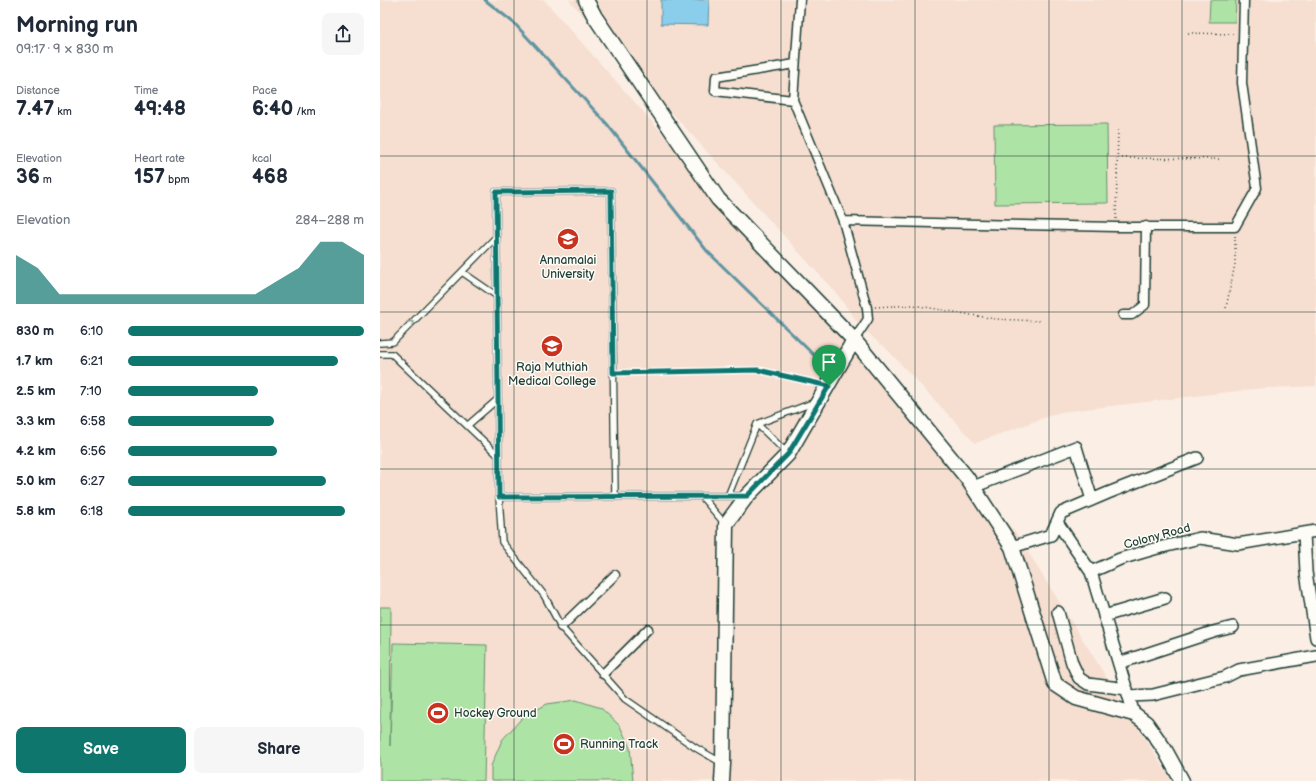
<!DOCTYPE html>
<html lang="en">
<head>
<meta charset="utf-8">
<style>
	body { margin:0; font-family:"Balsamiq Sans",sans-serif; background:#f6f6f7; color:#1f2937; height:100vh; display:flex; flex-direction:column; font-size:15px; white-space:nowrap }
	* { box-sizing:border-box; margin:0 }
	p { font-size:13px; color:#747a83 }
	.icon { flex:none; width:22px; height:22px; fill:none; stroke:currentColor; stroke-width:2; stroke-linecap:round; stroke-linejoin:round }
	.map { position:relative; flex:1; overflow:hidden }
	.details { display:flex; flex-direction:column; background:#fff; width:380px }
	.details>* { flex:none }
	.pin { position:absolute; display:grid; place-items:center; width:34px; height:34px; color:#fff; margin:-41px -17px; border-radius:50% 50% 50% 0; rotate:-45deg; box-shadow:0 0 4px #0007 }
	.pin .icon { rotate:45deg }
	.round { display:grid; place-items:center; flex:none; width:42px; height:42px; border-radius:8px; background:#f6f6f7 }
	.summary { display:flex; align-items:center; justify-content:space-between; height:68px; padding:0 16px }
	h1 { font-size:22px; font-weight:600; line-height:30px }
	.stats { display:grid; grid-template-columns:repeat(3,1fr); gap:6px; height:68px; padding:4px 16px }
	.stats div { display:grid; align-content:center }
	.stats b { font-size:20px; font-weight:600 }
	.stats small { font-size:11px; font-weight:400 }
	.stats p { font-size:11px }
	.chart { height:112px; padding:8px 16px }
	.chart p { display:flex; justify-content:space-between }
	.chart svg { width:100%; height:72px; margin-top:4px; fill:#0f766e; opacity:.7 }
	.primary-button { display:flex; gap:8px; margin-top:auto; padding:8px 16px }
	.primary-button a { flex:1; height:46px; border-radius:8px; background:#0f766e; color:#fff; font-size:16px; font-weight:600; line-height:46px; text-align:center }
	.primary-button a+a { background:#f6f6f7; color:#1f2937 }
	ul { padding:0 16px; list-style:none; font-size:13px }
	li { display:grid; grid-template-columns:64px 48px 1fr; align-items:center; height:30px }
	li i { height:10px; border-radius:5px; background:#0f766e }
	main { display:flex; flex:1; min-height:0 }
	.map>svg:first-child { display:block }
</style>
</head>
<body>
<main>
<section class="details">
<div class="summary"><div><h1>Morning run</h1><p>09:17 · 9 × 830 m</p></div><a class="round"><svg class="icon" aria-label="share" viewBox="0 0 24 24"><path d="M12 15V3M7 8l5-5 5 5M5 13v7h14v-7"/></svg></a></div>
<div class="stats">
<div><p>Distance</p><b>7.47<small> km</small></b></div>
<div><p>Time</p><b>49:48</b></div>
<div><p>Pace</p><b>6:40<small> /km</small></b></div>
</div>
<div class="stats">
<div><p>Elevation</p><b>36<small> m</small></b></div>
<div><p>Heart rate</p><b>157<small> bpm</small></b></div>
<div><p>kcal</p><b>468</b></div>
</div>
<div class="chart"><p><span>Elevation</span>284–288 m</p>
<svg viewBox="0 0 160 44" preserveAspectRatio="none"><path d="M0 44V14L10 22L20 38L30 38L40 38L50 38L60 38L70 38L80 38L90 38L100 38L110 38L120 30L130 22L140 6L150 6L160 14V44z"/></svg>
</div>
<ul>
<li><b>830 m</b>6:10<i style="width:100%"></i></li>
<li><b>1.7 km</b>6:21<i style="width:89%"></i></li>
<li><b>2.5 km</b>7:10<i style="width:55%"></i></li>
<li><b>3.3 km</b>6:58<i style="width:62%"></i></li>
<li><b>4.2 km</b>6:56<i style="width:63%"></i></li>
<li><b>5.0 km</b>6:27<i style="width:84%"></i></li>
<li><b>5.8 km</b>6:18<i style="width:92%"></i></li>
</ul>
<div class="primary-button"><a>Save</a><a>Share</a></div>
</section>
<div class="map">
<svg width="936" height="781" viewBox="0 0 936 781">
	<rect width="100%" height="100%" fill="#faeee5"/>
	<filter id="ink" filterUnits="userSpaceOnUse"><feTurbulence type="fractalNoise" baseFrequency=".025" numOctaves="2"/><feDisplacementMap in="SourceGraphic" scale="8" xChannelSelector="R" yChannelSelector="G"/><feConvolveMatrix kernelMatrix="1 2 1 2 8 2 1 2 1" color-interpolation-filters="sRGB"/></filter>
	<g filter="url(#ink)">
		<!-- built -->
		<path fill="#f6ded0" d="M 0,0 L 164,0 L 636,533 L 758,728 L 792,781 L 0,781 Z
			M 189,0 L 936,0 L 936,386 L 882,388 L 680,412 L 595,443 L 503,345 L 501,345 L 479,324 L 457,294 Z"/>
		<!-- green -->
		<path fill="#aee3a6" stroke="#66906d" d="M 830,0 L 856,0 L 855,22 L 829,22 Z
			M 727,124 L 728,203 L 615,204 L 614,125 Z
			M 0,607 L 11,607 L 10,746 L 13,643 L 107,645 L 104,781 L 0,781 Z
			M 196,700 L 221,708 L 240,726 L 250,748 L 253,781 L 111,781 L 111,766 L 122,740 L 142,718 L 167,704 Z"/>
		<!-- water -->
		<path fill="#8bceec" stroke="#6094a2" d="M 281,0 L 329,0 L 328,25 L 281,24 Z"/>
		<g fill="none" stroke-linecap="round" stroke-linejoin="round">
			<!-- stream -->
			<path stroke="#6094a2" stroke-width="3" d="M 105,0 L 134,23 L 227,124 L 327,251 L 442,363"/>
			<!-- service casing -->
			<g stroke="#1f3d34" stroke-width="8">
				<path id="service" d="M 82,272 L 117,296
					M 0,343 L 13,342 L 117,236
					M 0,354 L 12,354 L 118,455
					M 377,424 L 408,454
					M 88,425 L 118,399
					M 235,496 L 231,191 L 116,192 L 119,497 L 364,496
					M 348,496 L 377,424 L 435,402
					M 119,497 L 122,542 L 164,595 L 181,627 L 245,699 L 316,748 L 342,763
					M 322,497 L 345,524"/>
			</g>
			<!-- pedestrian casing -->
			<g stroke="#1f3d34" stroke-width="11">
				<path id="pedestrian" d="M 420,0 L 413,100 L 463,221 L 487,308 L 488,319 L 474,340
					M 413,100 L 335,91 L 336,77 L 415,64
					M 463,221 L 736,227 L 855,227 L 877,188 L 862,83 L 864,0
					M 743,315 L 752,315 L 765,305 L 766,226
					M 181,627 L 235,575
					M 223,674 L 268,629"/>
			</g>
			<!-- minor casing -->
			<g stroke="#1f3d34" stroke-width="14">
				<path id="minor" d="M 593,487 L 696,447 L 712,500
					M 677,522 L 711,572
					M 924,533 L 926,572 L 936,638
					M 632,547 L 671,535 L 681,513 L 728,493 L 817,458
					M 678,612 L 692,663 L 699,678 L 708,684 L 747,689
					M 724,616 L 785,598
					M 739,663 L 833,632 L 853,627
					M 749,696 L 773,695 L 845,677 L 859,670 L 936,656
					M 754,714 L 711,572 L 740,559 L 774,549 L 820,538 L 858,544 L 936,531"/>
			</g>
			<!-- tertiary casing -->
			<g stroke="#1f3d34" stroke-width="17">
				<path id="tertiary" d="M 206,0 L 215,17 L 338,199 L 474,340 L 587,478 L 632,547 L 675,684 L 696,698 L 754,714 L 766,723 L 785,750 L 802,781
					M 342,781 L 343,764 L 346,524 L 367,496 L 408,454 L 474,340"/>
			</g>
			<!-- path -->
			<path stroke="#1f3d34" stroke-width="1.5" stroke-dasharray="1 3" stroke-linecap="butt" d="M 808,33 L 855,34
				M 738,158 L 839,159
				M 736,219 L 738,127
				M 495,307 L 533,305 L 615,319 L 661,321
				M 846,308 L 855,264 L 855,235
				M 240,373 L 378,370 L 435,383"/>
			<!-- service -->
			<use href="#service" stroke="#fdfcf7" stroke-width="5.5"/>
			<!-- pedestrian -->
			<use href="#pedestrian" stroke="#fdfcf7" stroke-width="8"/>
			<!-- minor -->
			<use href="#minor" stroke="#fdfcf7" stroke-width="11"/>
			<!-- tertiary -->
			<use href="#tertiary" stroke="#fdfcf7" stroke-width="14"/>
		</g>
		<!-- one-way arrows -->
		<defs><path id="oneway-chevron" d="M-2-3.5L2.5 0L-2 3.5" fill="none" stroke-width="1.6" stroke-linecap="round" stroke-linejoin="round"/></defs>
		<use stroke="#8e9c96" href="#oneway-chevron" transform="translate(31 323) rotate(-46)"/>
	</g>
	<g fill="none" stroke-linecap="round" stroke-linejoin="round" filter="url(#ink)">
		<!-- route casing -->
		<g stroke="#fff" stroke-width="8">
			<path id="route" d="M 231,191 L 233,373 L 378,370 L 449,386 L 408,454 L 367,496 L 119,497 L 116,192 Z"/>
		</g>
		<!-- route -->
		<use href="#route" stroke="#0f766e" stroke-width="5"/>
	</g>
	<!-- grid -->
	<path fill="none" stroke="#1f3d34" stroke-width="1" stroke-opacity="0.55" d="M 134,0 L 134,781M 267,0 L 267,781M 401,0 L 401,781M 535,0 L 535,781M 669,0 L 669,781M 802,0 L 802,781M 0,156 L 936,156M 0,312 L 936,312M 0,469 L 936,469M 0,625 L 936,625"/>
	<!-- icons -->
	<defs>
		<g id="university-disc" transform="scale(1.15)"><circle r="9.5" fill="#c8321e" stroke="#fdfcf7"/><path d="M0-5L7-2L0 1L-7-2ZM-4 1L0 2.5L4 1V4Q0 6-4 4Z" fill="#fff"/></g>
		<g id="stadium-disc" transform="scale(1.15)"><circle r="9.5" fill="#c8321e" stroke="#fdfcf7"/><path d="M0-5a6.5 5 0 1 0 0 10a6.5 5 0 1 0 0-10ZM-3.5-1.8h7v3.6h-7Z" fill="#fff"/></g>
	</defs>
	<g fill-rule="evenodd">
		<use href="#university-disc" x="188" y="239"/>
		<use href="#university-disc" x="172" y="346"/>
		<use href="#stadium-disc" x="58" y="713"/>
		<use href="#stadium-disc" x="184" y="744"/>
	</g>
	<g text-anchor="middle" stroke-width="3" stroke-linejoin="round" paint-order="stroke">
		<!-- poi labels -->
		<g font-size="12" fill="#1f3d34" stroke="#fdfcf7">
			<text x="188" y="264">Annamalai<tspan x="188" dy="14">University</tspan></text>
			<text x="172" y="371">Raja Muthiah<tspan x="172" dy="14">Medical College</tspan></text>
			<text x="74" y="717" text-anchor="start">Hockey Ground</text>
			<text x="200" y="748" text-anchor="start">Running Track</text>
		</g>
		<!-- street labels -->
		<g font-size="12" fill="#1f3d34" stroke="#fdfcf7">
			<text transform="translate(777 536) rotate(-15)" y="4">Colony Road</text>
		</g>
	</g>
</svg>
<div class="pin" style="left:449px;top:386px;background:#1e9e55"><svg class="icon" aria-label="arrive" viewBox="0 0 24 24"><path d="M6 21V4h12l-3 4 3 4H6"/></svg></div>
</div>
</main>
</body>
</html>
